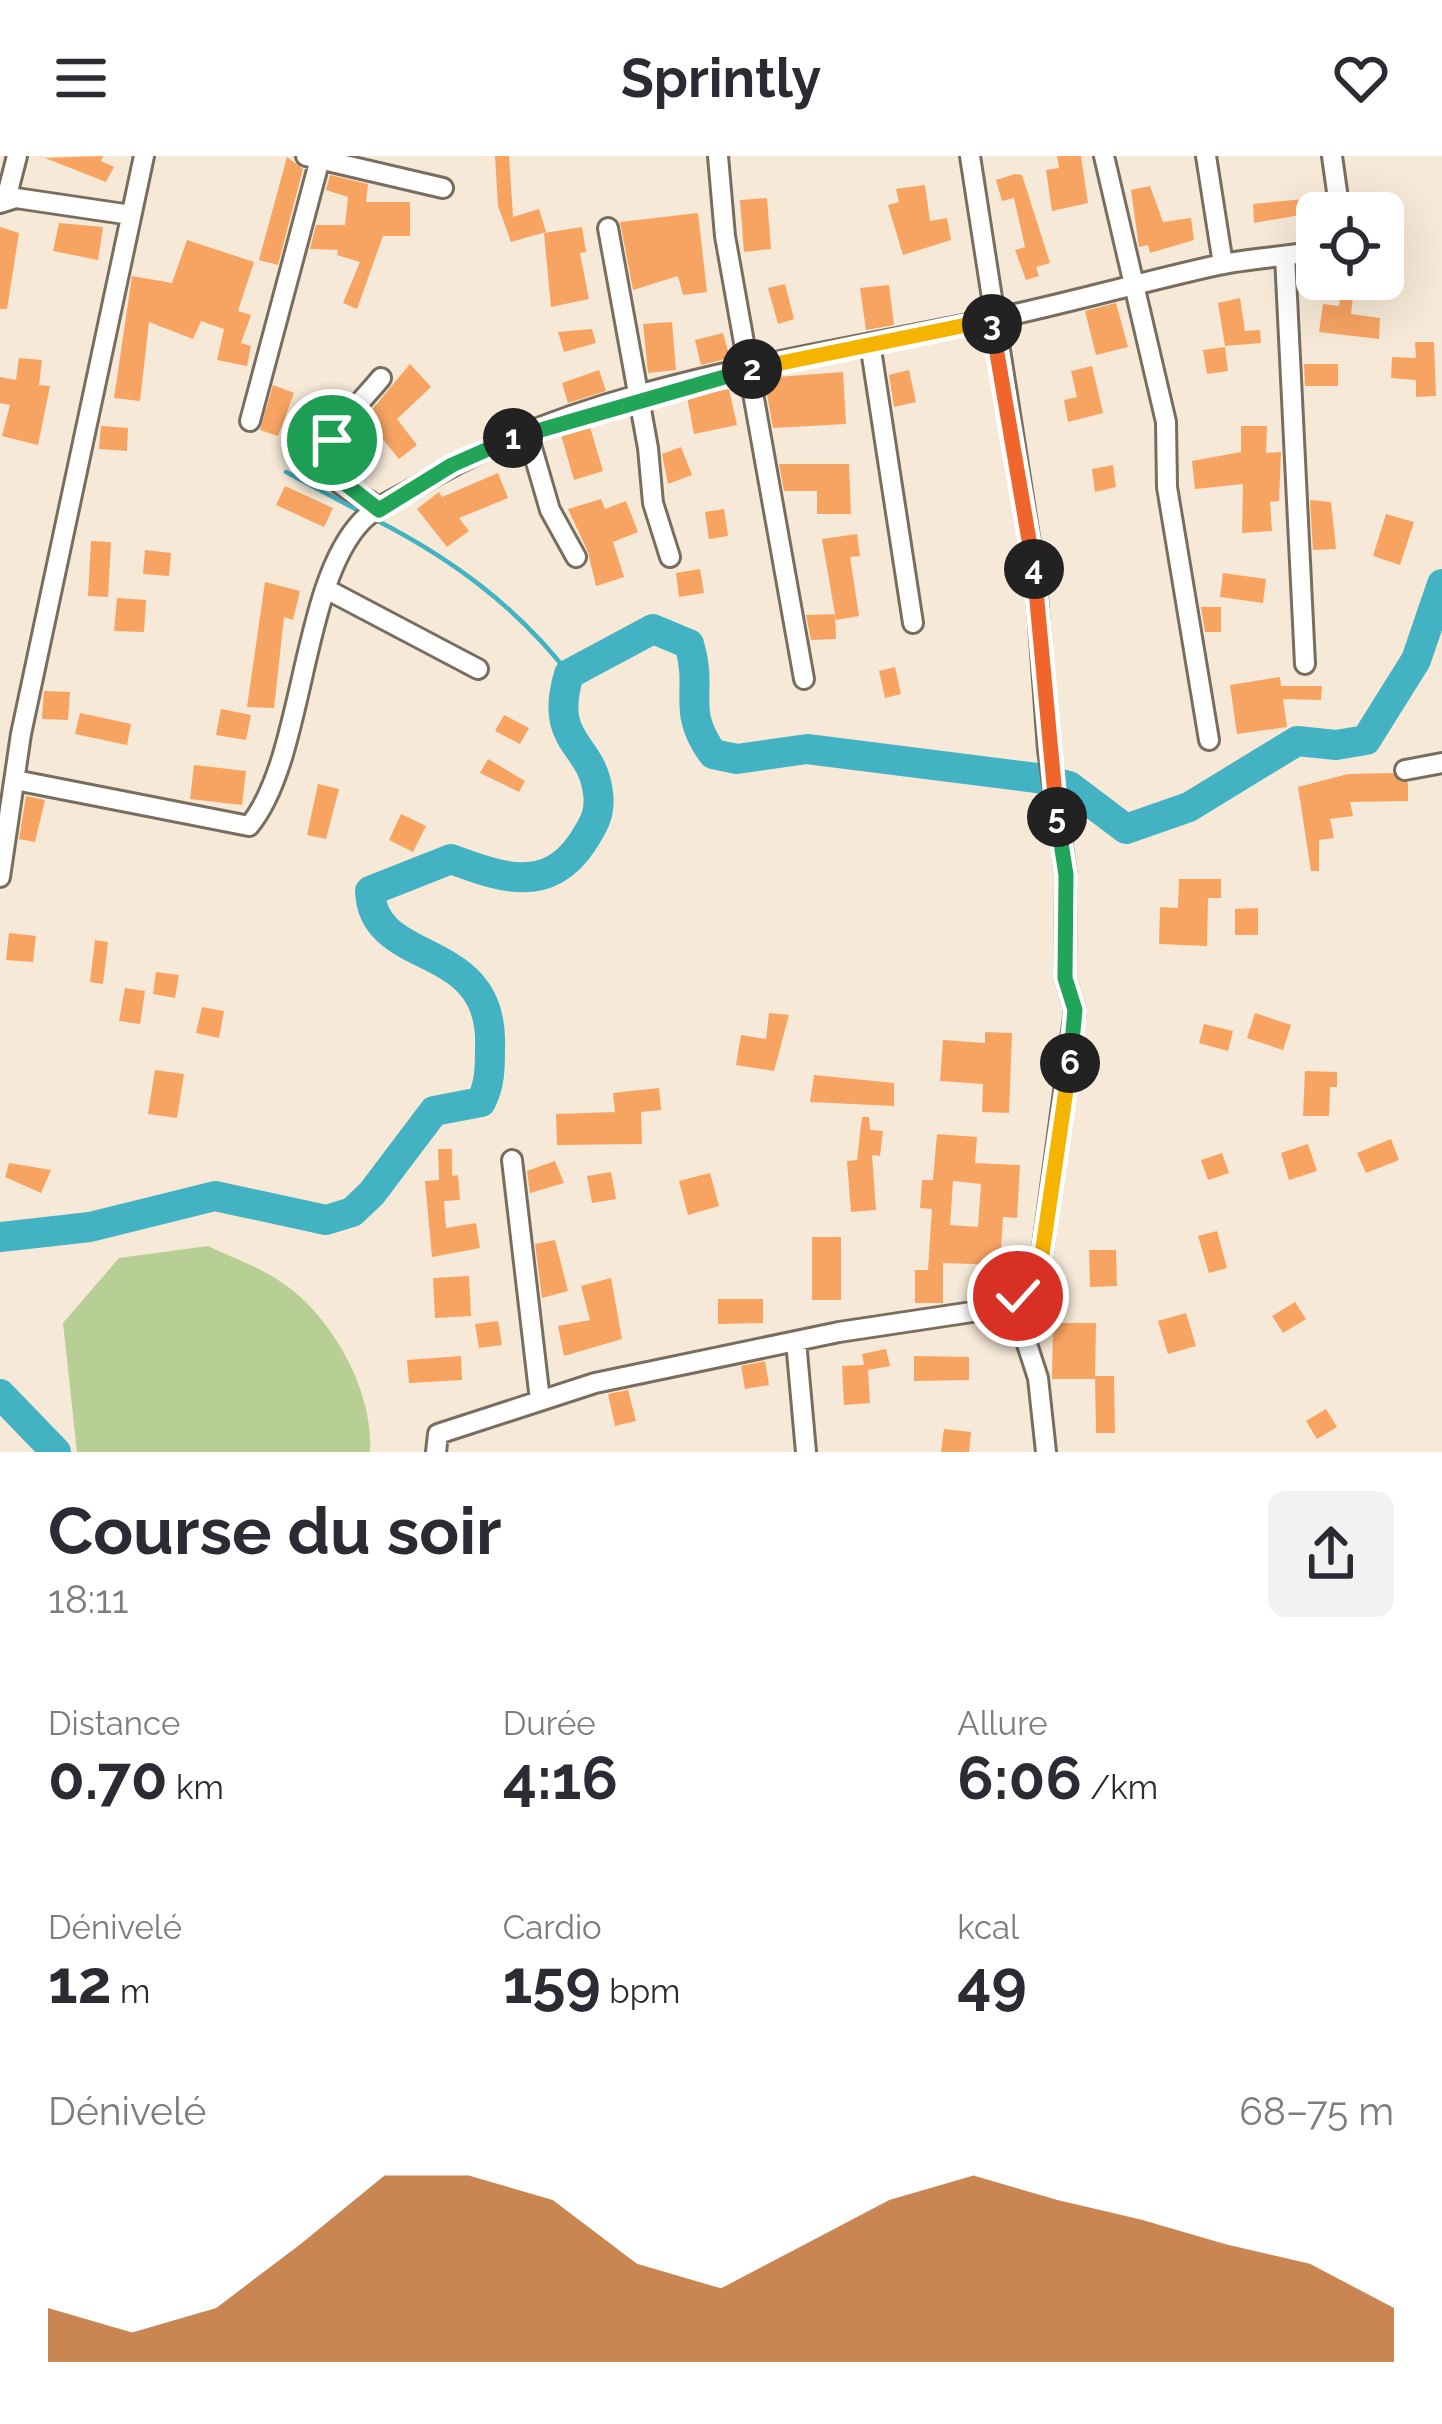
<!DOCTYPE html>
<html lang="fr">
<head>
<meta charset="utf-8">
<style>
	body { margin:0; font-family:Raleway,sans-serif; background:#f2f2f3; color:#2b2b33; height:100vh; display:flex; flex-direction:column; font-size:45px; white-space:nowrap }
	* { box-sizing:border-box; margin:0 }
	p { font-size:39px; color:#7c7c81 }
	.icon { flex:none; width:66px; height:66px; fill:none; stroke:currentColor; stroke-width:2; stroke-linecap:round; stroke-linejoin:round }
	.map { position:relative; height:1296px; overflow:hidden }
	.side { display:flex; flex-direction:column; background:#fff; flex:1 }
	.side>* { flex:none }
	.tools { position:absolute; left:1296px; top:36px; display:grid; gap:24px }
	.tools a { display:grid; place-items:center; width:108px; height:108px; border-radius:18px; background:#fff; box-shadow:0 12px 48px #0002; font-size:60px }
	.pin { position:absolute; display:grid; place-items:center; width:102px; height:102px; color:#fff; margin:-51px; border:6px solid #fff; border-radius:50%; box-shadow:0 3px 12px #0007 }
	.km { position:absolute; width:60px; height:60px; margin:-30px; border-radius:50%; background:#222; color:#fff; font-size:33px; line-height:60px; text-align:center }
	.round { display:grid; place-items:center; flex:none; width:126px; height:126px; border-radius:18px; background:#f2f2f3 }
	.overview { display:flex; align-items:center; justify-content:space-between; height:204px; padding:0 48px }
	h1 { font-size:66px; font-weight:700; line-height:90px }
	.figures { display:grid; grid-template-columns:repeat(3,1fr); gap:18px; height:204px; padding:12px 48px }
	.figures div { display:grid; align-content:center }
	.figures b { font-size:60px; font-weight:700 }
	.figures small { font-size:33px; font-weight:400 }
	.figures p { font-size:33px }
	.chart { height:336px; padding:24px 48px }
	.chart p { display:flex; justify-content:space-between }
	.chart svg { width:100%; height:216px; margin-top:12px; fill:#b45309; opacity:.7 }
	header { display:flex; justify-content:space-between; align-items:center; height:156px; padding:0 48px; background:#fff; font-size:54px; font-weight:700 }
	.map>svg:first-child { display:block }
</style>
</head>
<body>
<header><svg class="icon" aria-label="menu" viewBox="0 0 24 24"><path d="M4 6h16M4 12h16M4 18h16"/></svg>Sprintly<svg class="icon" aria-label="heart" viewBox="0 0 24 24"><path d="M12 20l-8-8c-3-5 5-10 8-4 3-6 11-1 8 4z"/></svg></header>
<div class="map">
<svg width="1442" height="1296" viewBox="0 0 1442 1296">
	<rect width="100%" height="100%" fill="#f6e9d7"/>
	<!-- green -->
	<path fill="#b7cf94" d="M 208,1090 C 233,1102 262,1112 284,1128 C 333,1162 374,1236 370,1296 L 77,1296 L 63,1167 L 119,1102 Z"/>
	<g fill="none" stroke-linecap="round" stroke-linejoin="round">
		<!-- stream -->
		<path stroke="#43b3c3" stroke-width="4.5" d="M 286,316 L 361,356
			M 376,364 C 452,403 516,450 569,518"/>
		<!-- river -->
		<path stroke="#43b3c3" stroke-width="30" d="M 0,1081 L 90,1071 L 215,1040 L 326,1064 L 352,1056 L 372,1037 L 434,955 L 481,946 C 490,928 490,912 490,892 C 495,781 373,814 370,735 L 451,703 C 500,721 547,739 582,687 C 593,670 601,658 598,637 C 592,585 548,589 569,518 L 653,473 L 689,488 C 704,536 680,553 713,598 L 737,603 L 807,593 L 1037,622 L 1069,630 L 1126,673 L 1189,651 L 1297,585 L 1336,589 L 1366,584 L 1416,504 L 1442,428
			M 0,1238 L 56,1296"/>
	</g>
	<!-- building -->
	<path fill="#f7a463" fill-rule="evenodd" d="M 103,0 L 101,5 L 114,11 L 106,26 L 45,2 Z
		M 495,0 L 509,0 L 513,61 L 539,53 L 546,76 L 511,86 L 498,50 Z
		M 1057,0 L 1081,0 L 1088,47 L 1052,55 L 1046,14 L 1059,12 Z
		M 287,1 L 303,13 L 278,109 L 259,104 Z
		M 1015,18 L 1022,19 L 1050,107 L 1036,111 L 1039,120 L 1026,124 L 1015,94 L 1025,91 L 1014,42 L 1002,45 L 996,24 Z
		M 330,19 L 368,28 L 366,46 L 410,46 L 410,80 L 383,80 L 357,153 L 343,147 L 360,106 L 337,99 L 338,94 L 310,93 L 316,69 L 345,69 L 348,41 L 326,34 Z
		M 925,29 L 930,65 L 947,62 L 951,84 L 903,99 L 888,49 L 899,46 L 896,33 Z
		M 1150,30 L 1163,66 L 1191,62 L 1194,84 L 1150,97 L 1148,89 L 1139,91 L 1131,34 Z
		M 767,42 L 771,93 L 744,96 L 740,44 Z
		M 1315,42 L 1317,56 L 1254,67 L 1253,48 Z
		M 698,57 L 707,136 L 683,139 L 678,120 L 633,134 L 620,66 Z
		M 59,67 L 103,71 L 98,104 L 53,95 Z
		M 0,71 L 19,77 L 7,153 L 0,153 Z
		M 582,71 L 586,96 L 580,97 L 589,143 L 551,151 L 544,77 Z
		M 187,84 L 254,106 L 238,155 L 251,159 L 241,187 L 251,190 L 247,210 L 217,204 L 224,173 L 201,165 L 193,183 L 149,166 L 140,245 L 114,242 L 132,120 L 172,127 Z
		M 1343,123 L 1355,123 L 1351,158 L 1380,162 L 1379,183 L 1319,176 L 1323,148 L 1339,150 Z
		M 785,128 L 794,163 L 778,168 L 768,132 Z
		M 889,129 L 894,169 L 866,174 L 860,132 Z
		M 1240,142 L 1245,175 L 1260,174 L 1261,187 L 1225,190 L 1218,147 Z
		M 1116,147 L 1128,191 L 1096,199 L 1085,155 Z
		M 672,166 L 676,214 L 648,217 L 643,168 Z
		M 592,173 L 596,187 L 564,196 L 558,176 Z
		M 723,177 L 730,202 L 701,209 L 695,184 Z
		M 1415,186 L 1434,186 L 1436,240 L 1416,241 L 1416,224 L 1391,222 L 1392,201 L 1416,202 Z
		M 1225,191 L 1228,215 L 1207,218 L 1203,194 Z
		M 19,202 L 42,204 L 39,229 L 50,230 L 38,289 L 2,280 L 10,249 L 0,247 L 0,221 L 16,224 Z
		M 410,208 L 431,231 L 397,263 L 417,289 L 399,303 L 380,280 L 375,284 L 360,268 Z
		M 1304,208 L 1338,208 L 1338,230 L 1305,230 Z
		M 1092,210 L 1103,257 L 1068,266 L 1064,244 L 1077,241 L 1071,215 Z
		M 599,214 L 606,235 L 568,247 L 562,227 Z
		M 909,214 L 916,246 L 894,251 L 889,219 Z
		M 843,216 L 846,268 L 773,272 L 764,222 Z
		M 273,229 L 294,237 L 278,280 L 260,274 Z
		M 729,233 L 737,269 L 694,278 L 687,241 Z
		M 101,270 L 128,272 L 127,295 L 99,293 Z
		M 1241,270 L 1267,270 L 1266,297 L 1281,296 L 1279,345 L 1270,346 L 1272,375 L 1242,377 L 1243,328 L 1195,333 L 1192,305 L 1241,296 Z
		M 590,271 L 603,315 L 574,324 L 561,279 Z
		M 681,291 L 692,319 L 668,328 L 662,298 Z
		M 779,308 L 849,308 L 851,358 L 817,358 L 817,335 L 784,335 Z
		M 1113,309 L 1116,331 L 1095,336 L 1092,313 Z
		M 498,317 L 508,342 L 459,362 L 469,375 L 447,391 L 417,353 L 439,336 L 442,341 Z
		M 285,330 L 333,352 L 324,371 L 276,349 Z
		M 601,343 L 605,353 L 626,345 L 638,376 L 613,386 L 624,421 L 596,430 L 588,396 L 568,353 Z
		M 1310,344 L 1331,346 L 1336,393 L 1313,394 Z
		M 724,353 L 728,380 L 709,383 L 705,356 Z
		M 1386,358 L 1414,366 L 1400,409 L 1373,400 Z
		M 857,378 L 860,400 L 850,401 L 859,460 L 836,464 L 822,383 Z
		M 91,385 L 111,386 L 108,441 L 88,440 Z
		M 145,394 L 171,397 L 169,420 L 143,418 Z
		M 700,413 L 704,437 L 679,441 L 676,417 Z
		M 1223,417 L 1266,423 L 1263,447 L 1220,441 Z
		M 265,426 L 300,435 L 293,464 L 284,461 L 274,552 L 247,551 Z
		M 117,442 L 146,444 L 144,476 L 114,475 Z
		M 1201,451 L 1221,451 L 1221,476 L 1205,476 Z
		M 835,458 L 836,483 L 811,484 L 806,459 Z
		M 895,511 L 901,538 L 885,542 L 879,515 Z
		M 1280,521 L 1281,530 L 1322,530 L 1321,544 L 1283,543 L 1287,571 L 1237,578 L 1230,529 Z
		M 44,535 L 70,536 L 68,564 L 42,563 Z
		M 221,553 L 251,559 L 246,584 L 216,579 Z
		M 80,557 L 131,568 L 127,589 L 75,578 Z
		M 504,559 L 529,572 L 520,588 L 495,575 Z
		M 488,603 L 525,625 L 519,636 L 480,617 Z
		M 194,609 L 246,615 L 242,649 L 190,643 Z
		M 1392,617 L 1408,627 L 1408,645 L 1350,646 L 1353,660 L 1330,663 L 1334,682 L 1319,684 L 1319,715 L 1311,715 L 1298,631 L 1348,618 Z
		M 318,628 L 339,633 L 326,683 L 307,679 Z
		M 26,640 L 45,644 L 35,686 L 19,683 Z
		M 401,658 L 426,670 L 413,696 L 389,684 Z
		M 1179,723 L 1221,723 L 1221,742 L 1208,742 L 1207,790 L 1159,788 L 1160,751 L 1178,752 Z
		M 1258,752 L 1258,779 L 1235,779 L 1235,753 Z
		M 9,777 L 36,780 L 33,806 L 6,804 Z
		M 95,784 L 108,786 L 103,828 L 90,826 Z
		M 156,816 L 179,819 L 175,842 L 153,838 Z
		M 125,832 L 145,835 L 140,868 L 119,865 Z
		M 202,851 L 224,855 L 219,882 L 196,877 Z
		M 769,857 L 789,859 L 774,915 L 736,909 L 741,879 L 766,883 Z
		M 1255,857 L 1291,869 L 1283,894 L 1247,882 Z
		M 1204,868 L 1233,875 L 1228,895 L 1199,887 Z
		M 985,876 L 1012,877 L 1009,957 L 982,956 L 983,928 L 940,925 L 943,884 L 985,887 Z
		M 155,914 L 184,918 L 177,962 L 148,958 Z
		M 1305,915 L 1337,916 L 1337,931 L 1330,931 L 1329,960 L 1303,960 Z
		M 814,919 L 894,927 L 894,950 L 810,946 Z
		M 659,932 L 661,954 L 641,956 L 642,988 L 557,989 L 556,958 L 615,956 L 613,937 Z
		M 862,961 L 869,961 L 870,974 L 883,975 L 880,1000 L 872,999 L 876,1054 L 851,1056 L 847,1005 L 857,1004 Z
		M 937,978 L 977,981 L 975,1007 L 1020,1009 L 1017,1062 L 1003,1061 L 1000,1109 L 943,1107 L 943,1147 L 915,1147 L 915,1114 L 928,1114 L 932,1053 L 920,1052 L 922,1024 L 933,1024 ZM 953,1025 L 981,1028 L 978,1071 L 950,1069 Z
		M 1391,983 L 1399,1004 L 1366,1017 L 1357,997 Z
		M 1308,988 L 1317,1015 L 1289,1024 L 1281,997 Z
		M 438,993 L 452,993 L 452,1020 L 458,1019 L 460,1044 L 444,1045 L 446,1072 L 476,1067 L 480,1092 L 432,1101 L 425,1025 L 439,1024 Z
		M 1222,997 L 1229,1017 L 1208,1024 L 1201,1004 Z
		M 555,1005 L 564,1027 L 530,1037 L 527,1015 Z
		M 9,1007 L 51,1014 L 41,1037 L 5,1021 Z
		M 611,1016 L 616,1043 L 592,1047 L 587,1020 Z
		M 710,1017 L 719,1050 L 688,1059 L 679,1025 Z
		M 1217,1075 L 1227,1112 L 1209,1117 L 1198,1080 Z
		M 812,1081 L 841,1081 L 841,1144 L 812,1144 Z
		M 555,1084 L 568,1135 L 542,1142 L 535,1088 Z
		M 1089,1094 L 1116,1094 L 1117,1130 L 1090,1131 Z
		M 469,1120 L 471,1160 L 435,1162 L 433,1122 Z
		M 611,1122 L 622,1183 L 564,1200 L 558,1170 L 590,1164 L 581,1130 Z
		M 718,1143 L 763,1143 L 763,1167 L 718,1168 Z
		M 1295,1146 L 1306,1163 L 1283,1177 L 1272,1160 Z
		M 1186,1157 L 1196,1190 L 1168,1198 L 1158,1165 Z
		M 498,1165 L 502,1189 L 479,1192 L 475,1168 Z
		M 1053,1167 L 1096,1167 L 1095,1223 L 1052,1223 Z
		M 886,1193 L 890,1210 L 868,1214 L 870,1247 L 844,1249 L 842,1210 L 864,1209 L 862,1198 Z
		M 461,1200 L 462,1224 L 409,1227 L 407,1204 Z
		M 914,1200 L 969,1201 L 969,1224 L 914,1225 Z
		M 765,1205 L 769,1229 L 745,1233 L 741,1210 Z
		M 1095,1220 L 1114,1220 L 1115,1277 L 1096,1277 Z
		M 628,1234 L 636,1265 L 615,1270 L 608,1238 Z
		M 1326,1253 L 1337,1271 L 1317,1283 L 1306,1265 Z
		M 944,1273 L 971,1276 L 969,1296 L 941,1296 Z"/>
	<g fill="none" stroke-linecap="round" stroke-linejoin="round">
		<!-- minor casing -->
		<g stroke="#796e5e" stroke-width="24">
			<path id="minor" d="M 306,0 L 443,32
				M 718,0 L 725,80 L 804,523
				M 1104,0 L 1166,266 L 1167,331 L 1209,584
				M 1206,0 L 1223,108
				M 1332,0 L 1340,57
				M 0,43 L 6,43 L 17,0
				M 0,47 L 16,42 L 131,59
				M 608,72 L 648,292 L 653,347 L 670,401
				M 1285,100 L 1305,508
				M 870,187 L 913,467
				M 250,265 L 320,3
				M 527,275 L 550,354 L 576,401
				M 379,354 C 369,341 352,338 339,327 C 304,297 362,246 381,222
				M 328,434 L 478,513
				M 1405,614 L 1442,607
				M 15,624 L 249,670 C 305,603 300,429 362,365 C 375,351 399,341 416,331 C 581,230 801,203 988,164 C 1065,148 1141,126 1218,109 C 1250,102 1284,101 1317,95
				M 0,721 L 21,578 L 144,0
				M 512,1004 L 540,1244
				M 1013,1145 L 1038,1222 L 1046,1296
				M 796,1185 L 806,1296
				M 436,1296 L 438,1278 L 595,1227 L 839,1176 L 1005,1151 L 1027,1128 L 1042,1098 L 1075,854 L 1065,822 L 1066,719 L 1048,594 L 1036,426 L 970,0"/>
		</g>
		<!-- minor -->
		<use href="#minor" stroke="#fff" stroke-width="18"/>
	</g>
	<g fill="none" stroke-linecap="round" stroke-linejoin="round">
		<!-- split-1 casing -->
		<g stroke="#fff" stroke-width="24">
			<path id="split-1" d="M 332,284 L 329,315 L 379,354 L 452,309 L 513,282"/>
		</g>
		<!-- split-2 casing -->
		<g stroke="#fff" stroke-width="24">
			<path id="split-2" d="M 513,282 L 752,213"/>
		</g>
		<!-- split-3 casing -->
		<g stroke="#fff" stroke-width="24">
			<path id="split-3" d="M 752,213 L 991,164 L 992,168"/>
		</g>
		<!-- split-4 casing -->
		<g stroke="#fff" stroke-width="24">
			<path id="split-4" d="M 992,168 L 1034,413"/>
		</g>
		<!-- split-5 casing -->
		<g stroke="#fff" stroke-width="24">
			<path id="split-5" d="M 1034,413 L 1057,661"/>
		</g>
		<!-- split-6 casing -->
		<g stroke="#fff" stroke-width="24">
			<path id="split-6" d="M 1057,661 L 1066,719 L 1065,822 L 1075,854 L 1070,907"/>
		</g>
		<!-- split-7 casing -->
		<g stroke="#fff" stroke-width="24">
			<path id="split-7" d="M 1018,1140 L 1042,1098 L 1070,907"/>
		</g>
		<!-- split-1 -->
		<use href="#split-1" stroke="#22a559" stroke-width="15"/>
		<!-- split-2 -->
		<use href="#split-2" stroke="#22a559" stroke-width="15"/>
		<!-- split-3 -->
		<use href="#split-3" stroke="#f5b400" stroke-width="15"/>
		<!-- split-4 -->
		<use href="#split-4" stroke="#f0652b" stroke-width="15"/>
		<!-- split-5 -->
		<use href="#split-5" stroke="#f0652b" stroke-width="15"/>
		<!-- split-6 -->
		<use href="#split-6" stroke="#22a559" stroke-width="15"/>
		<!-- split-7 -->
		<use href="#split-7" stroke="#f5b400" stroke-width="15"/>
	</g>
</svg>
<div class="tools">
<a><svg class="icon" aria-label="locate" viewBox="0 0 24 24"><circle cx="12" cy="12" r="6"/><path d="M12 2v4M12 18v4M2 12h4M18 12h4"/></svg></a>
</div>
<div class="pin" style="left:332px;top:284px;background:#1e9e55"><svg class="icon" aria-label="arrive" viewBox="0 0 24 24"><path d="M6 21V4h12l-3 4 3 4H6"/></svg></div>
<div class="pin" style="left:1018px;top:1140px;background:#d93025"><svg class="icon" aria-label="check" viewBox="0 0 24 24"><path d="M5 12l5 5 9-10"/></svg></div>
<b class="km" style="left:513px;top:282px">1</b>
<b class="km" style="left:752px;top:213px">2</b>
<b class="km" style="left:992px;top:168px">3</b>
<b class="km" style="left:1034px;top:413px">4</b>
<b class="km" style="left:1057px;top:661px">5</b>
<b class="km" style="left:1070px;top:907px">6</b>
</div>
<section class="side">
<div class="overview"><div><h1>Course du soir</h1><p>18:11</p></div><a class="round"><svg class="icon" aria-label="share" viewBox="0 0 24 24"><path d="M12 15V3M7 8l5-5 5 5M5 13v7h14v-7"/></svg></a></div>
<div class="figures">
<div><p>Distance</p><b>0.70<small> km</small></b></div>
<div><p>Durée</p><b>4:16</b></div>
<div><p>Allure</p><b>6:06<small> /km</small></b></div>
</div>
<div class="figures">
<div><p>Dénivelé</p><b>12<small> m</small></b></div>
<div><p>Cardio</p><b>159<small> bpm</small></b></div>
<div><p>kcal</p><b>49</b></div>
</div>
<div class="chart"><p><span>Dénivelé</span>68–75 m</p>
<svg viewBox="0 0 160 44" preserveAspectRatio="none"><path d="M0 44V33L10 38L20 33L30 20L40 6L50 6L60 11L70 24L80 29L90 20L100 11L110 6L120 11L130 15L140 20L150 24L160 33V44z"/></svg>
</div>
</section>
</body>
</html>
